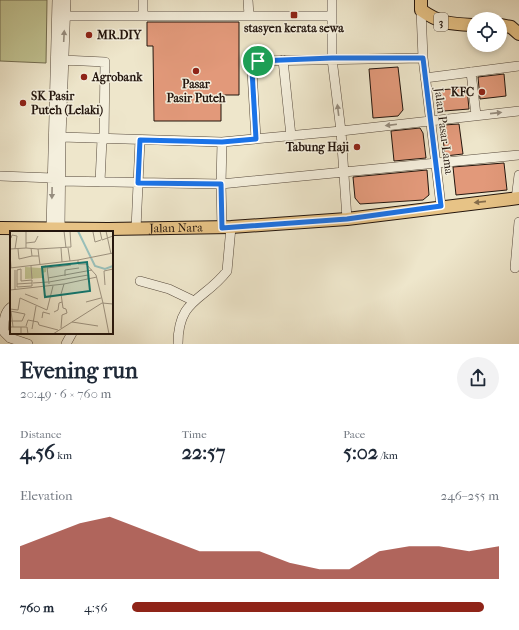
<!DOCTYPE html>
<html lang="en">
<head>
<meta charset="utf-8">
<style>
	body { margin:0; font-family:"IM FELL French Canon",serif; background:#f2f2f3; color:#1f2937; height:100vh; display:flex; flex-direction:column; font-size:15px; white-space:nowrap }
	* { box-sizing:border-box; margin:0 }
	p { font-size:13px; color:#747a83 }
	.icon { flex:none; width:22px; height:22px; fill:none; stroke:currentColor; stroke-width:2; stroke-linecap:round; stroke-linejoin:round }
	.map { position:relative; height:344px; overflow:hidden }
	.sheet { display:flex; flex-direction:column; background:#fff; flex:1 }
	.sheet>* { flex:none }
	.fabs { position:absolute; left:467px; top:12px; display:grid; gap:8px }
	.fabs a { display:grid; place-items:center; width:40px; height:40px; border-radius:50%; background:#fff; box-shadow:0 2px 6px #0003; font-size:20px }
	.pin { position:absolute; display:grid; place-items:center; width:34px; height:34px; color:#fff; margin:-17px; border:2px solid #fff; border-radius:50%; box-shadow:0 1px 4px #0007 }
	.round { display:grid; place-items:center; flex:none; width:42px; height:42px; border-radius:21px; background:#f2f2f3 }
	.headline { display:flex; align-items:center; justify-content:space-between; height:68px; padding:0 20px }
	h1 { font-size:22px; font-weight:700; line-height:30px }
	.stats { display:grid; grid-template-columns:repeat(3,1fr); gap:6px; height:68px; padding:4px 20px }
	.stats div { display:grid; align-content:center }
	.stats b { font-size:20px; font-weight:700 }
	.stats small { font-size:11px; font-weight:400 }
	.stats p { font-size:11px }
	.chart { height:112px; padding:8px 20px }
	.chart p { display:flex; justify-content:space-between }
	.chart svg { width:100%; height:72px; margin-top:4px; fill:#8f2418; opacity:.7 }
	ul { padding:0 20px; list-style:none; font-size:13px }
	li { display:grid; grid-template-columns:64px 48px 1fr; align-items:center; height:30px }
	li i { height:10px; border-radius:5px; background:#8f2418 }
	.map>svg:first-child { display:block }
</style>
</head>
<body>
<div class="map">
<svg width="519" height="344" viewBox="0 0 519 344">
	<rect width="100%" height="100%" fill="#eee6cb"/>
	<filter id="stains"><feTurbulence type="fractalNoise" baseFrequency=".005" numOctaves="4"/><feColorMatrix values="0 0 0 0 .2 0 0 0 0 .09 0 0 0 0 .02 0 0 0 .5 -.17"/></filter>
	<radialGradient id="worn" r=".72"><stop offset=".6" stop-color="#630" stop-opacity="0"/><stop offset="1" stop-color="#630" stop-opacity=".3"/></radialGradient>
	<!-- green -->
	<path fill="#c1c392" stroke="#726c50" d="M 0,0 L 47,0 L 46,63 L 0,61 Z"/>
	<!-- building -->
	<path fill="#e2997a" stroke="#23150d" d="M 147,22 L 239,22 L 239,95 L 221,95 L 221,121 L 154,121 L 153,46 L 147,46 Z
		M 398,67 L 403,110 L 398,116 L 373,118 L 369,69 Z
		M 504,74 L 506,96 L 480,99 L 478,77 Z
		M 467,88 L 469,109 L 444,111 L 439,108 L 437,90 Z
		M 459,124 L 463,154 L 445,156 L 442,129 L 444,125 Z
		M 420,128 L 423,133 L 426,158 L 394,161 L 391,131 Z
		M 504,163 L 507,190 L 456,195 L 453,167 Z
		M 427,170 L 429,195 L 423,200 L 360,204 L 355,198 L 353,177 Z"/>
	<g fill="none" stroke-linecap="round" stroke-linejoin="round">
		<!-- minor casing -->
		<g stroke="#56493c" stroke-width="10">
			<path id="minor" d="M 143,0 L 143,16
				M 248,0 L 249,16
				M 332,0 L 332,59 L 341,131 L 347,219
				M 421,10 L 423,58 L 441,206
				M 65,16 L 332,16
				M 63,60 L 105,62 L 104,140
				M 283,60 L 291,136
				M 471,72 L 476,115
				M 425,78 L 519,66
				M 61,137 L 222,142 L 341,131 L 519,111
				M 256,139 L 252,71 L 253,64 L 258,61 L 423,58
				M 0,176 L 53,178
				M 60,181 L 221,184 L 519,155
				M 100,182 L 102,139
				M 516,199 L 519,175
				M 222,228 L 221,184 L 222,142
				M 51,229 L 57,0
				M 60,229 L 61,137 L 66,0
				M 136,229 L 140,140
				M 515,268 L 519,222
				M 140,281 L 169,289 L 194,301
				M 11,307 C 3,313 4,324 4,332 L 10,338 L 28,344
				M 66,344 L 72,333
				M 178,344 C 178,298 204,301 227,271 L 231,227"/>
		</g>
		<!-- major casing -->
		<g stroke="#23150d" stroke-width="14">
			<g id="major">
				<path d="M 421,0 L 421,10 C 441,24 451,24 474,25"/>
				<path d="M 500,25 L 511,27 L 519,34"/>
				<path id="s1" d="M 0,228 L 108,229 L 231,227 L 347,219 L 519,198"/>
			</g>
		</g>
		<!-- minor -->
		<use href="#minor" stroke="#f4efdd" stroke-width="9"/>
		<!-- major -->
		<use href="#major" stroke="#e7c386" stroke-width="12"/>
	</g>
	<!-- one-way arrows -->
	<defs><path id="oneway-solid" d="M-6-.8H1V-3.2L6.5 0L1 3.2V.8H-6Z"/></defs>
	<g fill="#968d7f">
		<use href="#oneway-solid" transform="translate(64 36) rotate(-87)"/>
		<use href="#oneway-solid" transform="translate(338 110) rotate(-97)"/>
		<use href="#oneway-solid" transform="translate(496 113) rotate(-6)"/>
		<use href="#oneway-solid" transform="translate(391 125) rotate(173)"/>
		<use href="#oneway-solid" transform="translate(52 193) rotate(91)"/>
	</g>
	<use fill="#856c4a" href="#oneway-solid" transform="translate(480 202) rotate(174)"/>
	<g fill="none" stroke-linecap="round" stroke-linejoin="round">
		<!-- route casing -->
		<g stroke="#fff" stroke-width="8">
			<path id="route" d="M 332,58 L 423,58 L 441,206 L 347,219 L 222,228 L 221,184 L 138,183 L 140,140 L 222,142 L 256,139 L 252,70 L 253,64 L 258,61 Z"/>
		</g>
		<!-- route -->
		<use href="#route" stroke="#1a73e8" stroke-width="5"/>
	</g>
	<!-- markers -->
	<g fill="#8f2418" stroke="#f4efdd" stroke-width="1.5">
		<rect x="290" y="11" width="8" height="8" rx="2"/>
		<circle cx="89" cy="35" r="4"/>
		<circle cx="196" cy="71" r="4"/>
		<circle cx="84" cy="77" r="4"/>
		<circle cx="482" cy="92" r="4"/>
		<circle cx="23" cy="103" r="4"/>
		<circle cx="357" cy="147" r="4"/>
	</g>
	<g text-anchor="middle" stroke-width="3" stroke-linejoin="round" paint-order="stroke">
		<!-- shield labels -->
		<rect fill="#f4efdd" stroke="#62564b" stroke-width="1" x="434" y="13" width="14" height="18" rx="3"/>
		<g font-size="11" font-weight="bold" fill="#23150d">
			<text x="441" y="26">3</text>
		</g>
		<!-- poi labels -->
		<g font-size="12" font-weight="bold" fill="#23150d" stroke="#f4efdd" text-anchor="start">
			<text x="294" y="32" text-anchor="middle">stasyen kerata sewa</text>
			<text x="97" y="39">MR.DIY</text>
			<text x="92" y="81">Agrobank</text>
			<text x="196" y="88" text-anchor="middle">Pasar<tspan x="196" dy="14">Pasir Puteh</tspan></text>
			<text x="474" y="96" text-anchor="end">KFC</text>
			<text x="31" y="100">SK Pasir<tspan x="31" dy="14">Puteh (Lelaki)</tspan></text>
			<text x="349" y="151" text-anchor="end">Tabung Haji</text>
		</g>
		<!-- street labels -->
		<g font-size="12" fill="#23150d" stroke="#f4efdd">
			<text transform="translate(444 131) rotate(83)" y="4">Jalan Pasar Lama</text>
			<text dy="4" stroke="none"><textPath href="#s1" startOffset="176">Jalan Nara</textPath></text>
		</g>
	</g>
	<!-- overview -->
	<g transform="translate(10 231)">
		<rect width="103" height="103" fill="#eee6cb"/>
		<path d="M 36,34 L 36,41 L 32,42 L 32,47 L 15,48 L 15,36 L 31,37 Z" fill="#c1c392"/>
		<path fill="none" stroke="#99bfb9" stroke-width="2" d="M 68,0 L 85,35 L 95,38 L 103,35"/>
		<path fill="none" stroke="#9d927f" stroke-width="1" d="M 16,0 L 16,17 L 28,18 L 30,34M 54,0 L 56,17M 90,0 L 92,9 L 103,5M 96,0 L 101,23M 83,1 L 85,11 L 91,9M 1,7 L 2,4 L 7,5 L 5,18M 16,12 L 25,11 L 28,5M 21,17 L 22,25 L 29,25M 51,17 L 52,31M 58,17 L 60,30M 0,18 L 16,17M 8,18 L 9,28 L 22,25M 28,18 L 61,16 L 60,0M 0,22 L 1,37M 68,29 L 103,22M 21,35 L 22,48M 37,36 L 39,53M 0,37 L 68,29 L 68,33 L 76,33 L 86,44 L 93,72M 37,37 L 61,34M 11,38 L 11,50 L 22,49 L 22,55 L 7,56 L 7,39 ZM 55,45 L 55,39 L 69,37M 38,47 L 82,39M 39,51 L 78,44 L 78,48M 23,52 L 38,51M 7,53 L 22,52M 95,54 L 94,40 L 103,38M 0,59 L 54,53 L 87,46M 5,59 L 5,39M 15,63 L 28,68M 76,71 L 91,67M 93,72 L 99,103M 0,78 L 8,79 L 10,67 L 37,79 L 43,55M 0,80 L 15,83 L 12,90 L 1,90M 1,80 L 3,96M 44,81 L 48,79 L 49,72 L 52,71M 32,87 L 33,81 L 40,83M 62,91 L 88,95M 16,95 L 18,89 L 28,91 L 29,94 L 48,99M 0,96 L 11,96 L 11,103M 11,96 L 17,96 L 18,103M 51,97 L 52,84 L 57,82 L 56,78 L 53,77 L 51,63 L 54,53M 22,98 L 26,75M 43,103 L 92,72 L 103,73"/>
		<path fill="#0f766e" fill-opacity="0.15" stroke="#0f766e" stroke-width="2" d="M 77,31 L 80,60 L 35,66 L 32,36 Z"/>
		<rect width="103" height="103" fill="none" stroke="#23150d" stroke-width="2"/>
	</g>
	<rect width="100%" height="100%" filter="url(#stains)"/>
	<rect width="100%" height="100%" fill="url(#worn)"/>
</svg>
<div class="fabs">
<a><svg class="icon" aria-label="locate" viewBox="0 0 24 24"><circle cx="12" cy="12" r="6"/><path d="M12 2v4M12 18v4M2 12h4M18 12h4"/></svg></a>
</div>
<div class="pin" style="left:258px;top:61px;background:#1e9e55"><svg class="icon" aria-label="arrive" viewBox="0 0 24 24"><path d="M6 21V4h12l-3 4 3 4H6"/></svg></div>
</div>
<section class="sheet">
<div class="headline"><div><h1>Evening run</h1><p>20:49 · 6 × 760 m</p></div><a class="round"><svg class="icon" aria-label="share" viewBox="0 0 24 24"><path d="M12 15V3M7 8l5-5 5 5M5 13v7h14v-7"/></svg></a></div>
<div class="stats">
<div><p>Distance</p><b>4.56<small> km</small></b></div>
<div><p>Time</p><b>22:57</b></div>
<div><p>Pace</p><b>5:02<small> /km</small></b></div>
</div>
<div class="chart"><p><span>Elevation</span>246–255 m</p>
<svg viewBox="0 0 160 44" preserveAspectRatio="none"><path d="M0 44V24L10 17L20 10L30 6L40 13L50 20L60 27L70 27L80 27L90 34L100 38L110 38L120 27L130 24L140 24L150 27L160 24V44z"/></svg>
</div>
<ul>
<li><b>760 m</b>4:56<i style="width:96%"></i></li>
</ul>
</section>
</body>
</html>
